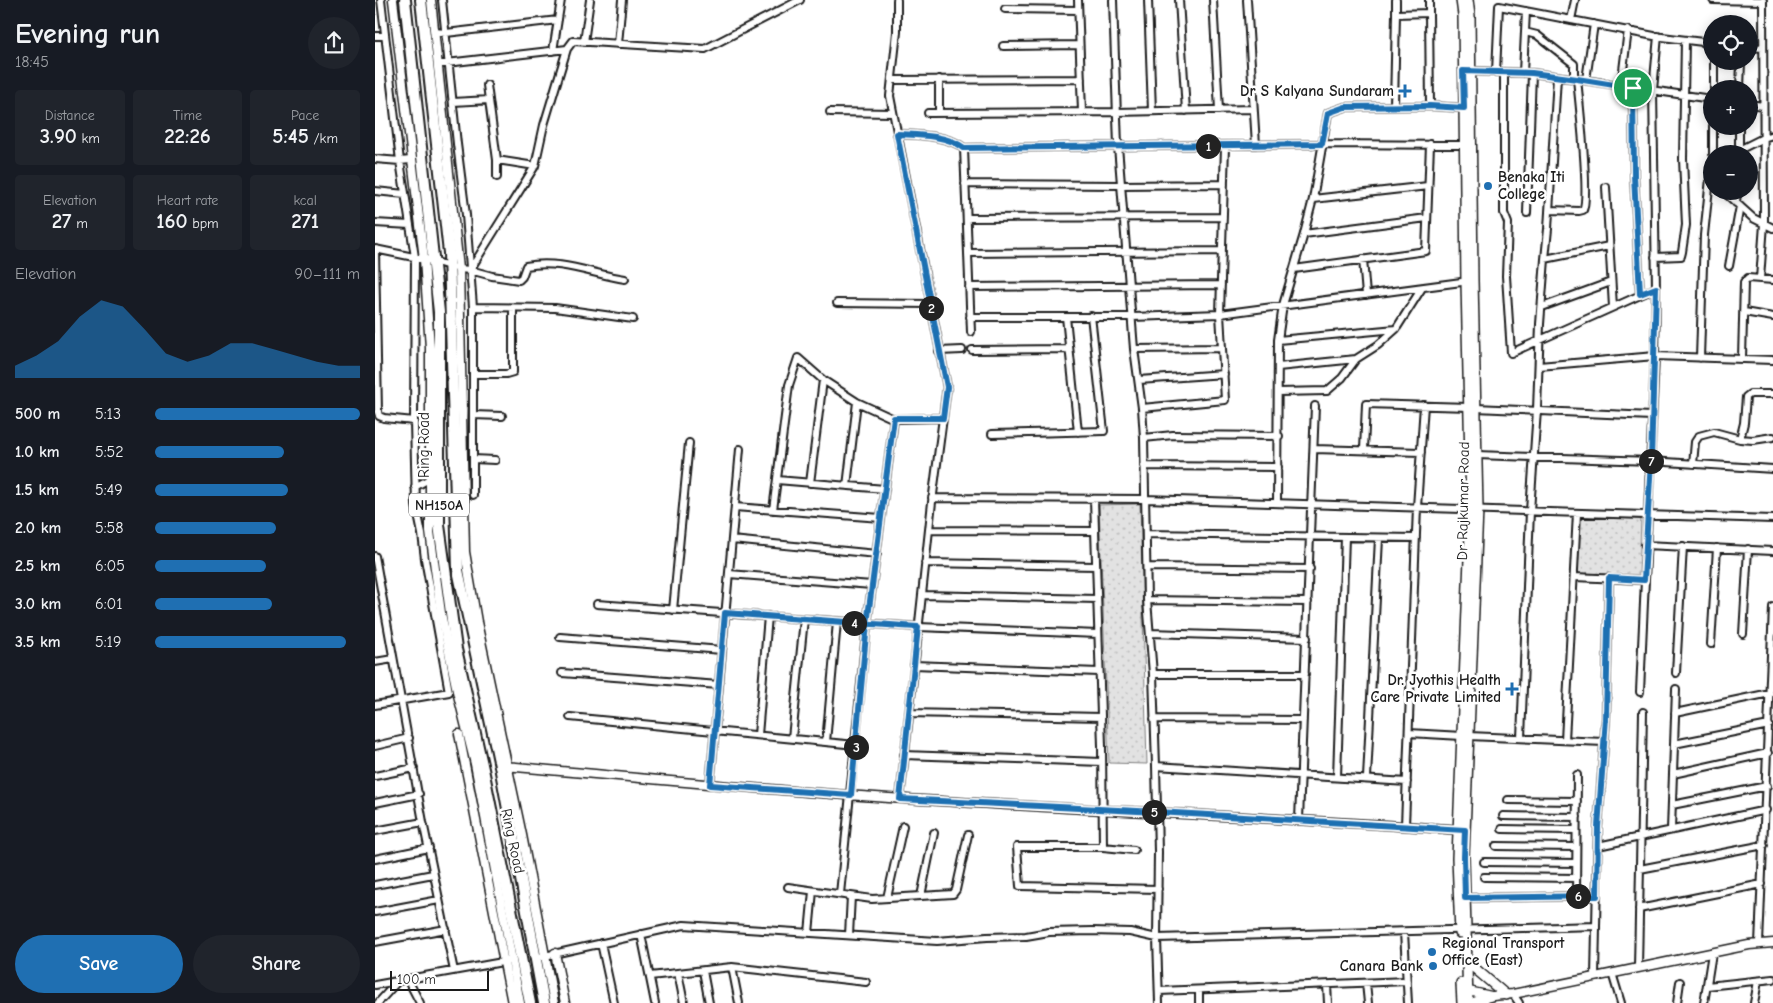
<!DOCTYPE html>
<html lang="en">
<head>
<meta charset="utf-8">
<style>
	body { margin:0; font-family:"Comic Neue",sans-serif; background:#20242c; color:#f1f3f6; height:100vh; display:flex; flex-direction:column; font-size:19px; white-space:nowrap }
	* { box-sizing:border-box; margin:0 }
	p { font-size:16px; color:#9ea1a6 }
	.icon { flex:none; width:28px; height:28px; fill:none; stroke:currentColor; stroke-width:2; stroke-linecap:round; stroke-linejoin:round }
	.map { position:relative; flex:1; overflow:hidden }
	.drawer { display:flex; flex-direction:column; background:#171b24; width:375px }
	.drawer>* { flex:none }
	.fabs { position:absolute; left:1328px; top:15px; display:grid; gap:10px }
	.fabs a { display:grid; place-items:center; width:55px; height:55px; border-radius:50%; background:#171b24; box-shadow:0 2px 12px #0003; font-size:25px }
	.scale { position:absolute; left:15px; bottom:12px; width:99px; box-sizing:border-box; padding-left:5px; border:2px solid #1c1c1c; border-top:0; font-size:14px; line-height:18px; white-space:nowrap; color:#1c1c1c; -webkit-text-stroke:4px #fff; paint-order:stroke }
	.pin { position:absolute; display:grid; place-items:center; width:42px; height:42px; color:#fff; margin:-21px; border:2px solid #fff; border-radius:50%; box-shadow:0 1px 5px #0007 }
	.km { position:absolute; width:25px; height:25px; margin:-12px; border-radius:50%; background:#222; color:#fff; font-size:14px; line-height:25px; text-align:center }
	.round { display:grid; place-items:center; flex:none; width:52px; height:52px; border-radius:26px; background:#20242c }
	.summary { display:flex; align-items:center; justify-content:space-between; height:85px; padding:0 15px }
	h1 { font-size:28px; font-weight:700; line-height:38px }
	.metrics { display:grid; grid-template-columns:repeat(3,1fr); gap:8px; height:85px; padding:5px 15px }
	.metrics div { display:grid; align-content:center; border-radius:5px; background:#20242c; text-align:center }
	.metrics b { font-size:21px; font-weight:700 }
	.metrics small { font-size:14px; font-weight:400 }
	.metrics p { font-size:14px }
	.chart { height:140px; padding:10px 15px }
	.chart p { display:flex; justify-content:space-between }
	.chart svg { width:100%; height:90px; margin-top:5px; fill:#1f6fb2; opacity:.7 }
	.primary-button { display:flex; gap:10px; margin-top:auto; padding:10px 15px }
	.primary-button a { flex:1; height:58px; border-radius:30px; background:#1f6fb2; color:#fff; font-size:20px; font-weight:700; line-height:58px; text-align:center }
	.primary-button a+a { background:#20242c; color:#f1f3f6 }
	ul { padding:0 15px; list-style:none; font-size:16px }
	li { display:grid; grid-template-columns:80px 60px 1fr; align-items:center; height:38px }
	li i { height:12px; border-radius:6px; background:#1f6fb2 }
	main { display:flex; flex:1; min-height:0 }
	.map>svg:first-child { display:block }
</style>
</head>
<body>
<main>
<section class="drawer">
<div class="summary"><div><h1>Evening run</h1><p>18:45</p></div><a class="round"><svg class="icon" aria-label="share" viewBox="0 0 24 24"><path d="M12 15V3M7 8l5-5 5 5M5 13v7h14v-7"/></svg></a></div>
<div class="metrics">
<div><p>Distance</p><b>3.90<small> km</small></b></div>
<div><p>Time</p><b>22:26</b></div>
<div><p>Pace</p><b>5:45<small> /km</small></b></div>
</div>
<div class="metrics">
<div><p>Elevation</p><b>27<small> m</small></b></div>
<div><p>Heart rate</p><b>160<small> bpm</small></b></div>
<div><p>kcal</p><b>271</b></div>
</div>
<div class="chart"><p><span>Elevation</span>90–111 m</p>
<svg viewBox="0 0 160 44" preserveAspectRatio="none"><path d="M0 44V38L10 33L20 26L30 14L40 6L50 9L60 20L70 32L80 36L90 33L100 27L110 27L120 30L130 33L140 36L150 38L160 38V44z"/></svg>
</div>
<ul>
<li><b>500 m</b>5:13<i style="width:100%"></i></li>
<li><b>1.0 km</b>5:52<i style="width:63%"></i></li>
<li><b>1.5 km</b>5:49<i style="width:65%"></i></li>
<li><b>2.0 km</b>5:58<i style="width:59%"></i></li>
<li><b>2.5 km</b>6:05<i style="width:54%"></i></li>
<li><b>3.0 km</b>6:01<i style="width:57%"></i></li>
<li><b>3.5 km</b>5:19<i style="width:93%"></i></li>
</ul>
<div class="primary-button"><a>Save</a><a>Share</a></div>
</section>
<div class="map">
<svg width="1398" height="1003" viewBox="0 0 1398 1003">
	<defs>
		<pattern id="grass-dots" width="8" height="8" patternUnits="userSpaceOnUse" patternTransform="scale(1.25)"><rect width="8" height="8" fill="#e2e2e2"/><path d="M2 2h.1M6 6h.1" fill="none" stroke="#c1c1c1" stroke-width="1.8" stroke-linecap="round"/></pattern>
	</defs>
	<rect width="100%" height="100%" fill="#fff"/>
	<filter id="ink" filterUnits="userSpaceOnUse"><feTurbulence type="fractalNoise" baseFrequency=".02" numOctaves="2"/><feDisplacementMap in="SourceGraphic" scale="10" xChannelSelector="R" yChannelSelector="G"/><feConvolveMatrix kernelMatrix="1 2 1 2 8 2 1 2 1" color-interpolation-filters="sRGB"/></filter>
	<g filter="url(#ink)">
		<!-- grass -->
		<path fill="url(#grass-dots)" stroke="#7f7f7f" d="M 765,504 L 772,764 L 734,763 L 724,505 Z
			M 1205,517 L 1266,519 L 1264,576 L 1203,574 Z"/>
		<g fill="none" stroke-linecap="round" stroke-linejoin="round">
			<!-- minor casing -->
			<g stroke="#1c1c1c" stroke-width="10">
				<path id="minor" d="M 67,0 L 82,144 L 91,215 L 98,307 L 98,495
					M 522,0 L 522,32 L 515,96 L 572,387 L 557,502 L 525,799
					M 703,0 L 707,112
					M 738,0 L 743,146 L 759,349 L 767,408 L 769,438 L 772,600 L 778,674 L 781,766 L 783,852 L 782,938 L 784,1003
					M 773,0 L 777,111
					M 804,0 L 811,111
					M 838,0 L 844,110
					M 872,0 L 881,145
					M 1021,0 L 1021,14
					M 1338,0 L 1388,1
					M 630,9 L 703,10
					M 1054,13 L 1054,0
					M 1196,20 L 1200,0
					M 59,32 L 71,33 L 183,20
					M 1150,32 L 1162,35 L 1199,64 L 1199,78
					M 0,36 L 9,36
					M 209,42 L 215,0
					M 243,44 L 247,0
					M 628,46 L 704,45
					M 1374,47 L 1388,48
					M 178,51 L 186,0
					M 63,64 L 192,49
					M 1092,71 L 1157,73 L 1202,79 L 1336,99
					M 1121,72 L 1124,6 L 1279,36 L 1336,43
					M 1129,72 L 1129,213 L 1133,223 L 1131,276 L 1136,353 L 1281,288
					M 1148,73 L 1151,11
					M 517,80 L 706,79
					M 1211,80 L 1219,24
					M 112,85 L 122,160 L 122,177
					M 1246,86 L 1253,30
					M 1258,88 L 1259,175 L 1265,294
					M 1339,89 L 1339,61
					M 1365,89 L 1366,61
					M 78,102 L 114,100
					M 1374,104 L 1388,106
					M 1019,106 L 1021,14 L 1054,13 L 1055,106
					M 455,112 L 518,113
					M 553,113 L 741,112 L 878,109
					M 564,113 L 564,79
					M 522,134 C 543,135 572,135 589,148 L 947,144 L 1092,145
					M 589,148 L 596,332
					M 1364,150 L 1364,126
					M 1338,154 L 1338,126
					M 1364,154 L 1364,150 L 1388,138 L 1398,135
					M 0,159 L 25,161 L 36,160
					M 122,160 L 160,166
					M 590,184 L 746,185 L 849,184
					M 1231,187 L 1238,307
					M 0,191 L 30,194
					M 1348,191 L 1378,218 L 1398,228
					M 938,199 L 1053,186
					M 1361,203 L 1362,191
					M 1175,210 L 1204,211 L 1208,210 C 1215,198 1204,99 1202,79
					M 1152,213 L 1157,73
					M 592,218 L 848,217
					M 0,223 L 35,225
					M 929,234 L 1052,218
					M 0,249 L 58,261 L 84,269 L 95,270 L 160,166 L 169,125 L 192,49 L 198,41 L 330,49 L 425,0
					M 0,249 L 3,412 L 4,416 L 9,418 L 39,421
					M 593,253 L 847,251
					M 1280,257 L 1306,256 L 1307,252 L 1311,225 L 1308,159 L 1310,40
					M 988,259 L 991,295
					M 1170,259 L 1234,246
					M 1354,266 L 1365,206
					M 919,269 L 1051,251 L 1055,144
					M 95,270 L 117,276 L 144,280 L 147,277 L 151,266 C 185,259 217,274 250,279
					M 1385,279 L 1389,224 L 1388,0
					M 594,287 L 846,285
					M 462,303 L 555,304
					M 98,307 L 180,308 L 258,319
					M 1167,307 L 1236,282
					M 1369,312 L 1398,317
					M 595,317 L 757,317 L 845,314 L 1094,281
					M 691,317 L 703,432
					M 903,340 L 1021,329
					M 759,349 L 847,348
					M 597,350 L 693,349
					M 564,351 L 587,350
					M 1325,358 L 1329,235 L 1336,169
					M 1367,358 L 1369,282 L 1373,278 L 1398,280
					M 1164,366 L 1280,356 L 1398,360
					M 903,367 L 981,359
					M 98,374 L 131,374 L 138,372 L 138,308
					M 764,380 L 849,374
					M 903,392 L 952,391 L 967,378 L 981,359 L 1003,345 L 1021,329 L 1047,288
					M 767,408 L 850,400 L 845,314 L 850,146
					M 1101,408 L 1277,416
					M 98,415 L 127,416
					M 617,434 L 729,431 L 716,316
					M 769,438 L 798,435 L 904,436
					M 1365,439 L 1378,440 L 1398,437
					M 939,449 L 1046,452
					M 989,450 L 991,404 L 1094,407
					M 1102,455 L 1276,461 L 1398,469
					M 98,459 L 120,460
					M 1318,464 L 1320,442 L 1324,436 L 1339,432 L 1365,439 L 1369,423 L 1371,397 L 1375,394 L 1398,394
					M 769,466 L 903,467
					M 402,480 L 510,489
					M 435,483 L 448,380
					M 472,486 L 482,402
					M 40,487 L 54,479
					M 557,498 L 770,499 L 1398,519
					M 719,499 L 727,746 L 728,847
					M 902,503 L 903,340 L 908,305 L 929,234 L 938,199 L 953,113 L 970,107 L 1055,106 L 1089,108
					M 360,507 L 506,518
					M 398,510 L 414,385 L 423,358 L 448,380 L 482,402 L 519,419 L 568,418
					M 554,530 L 720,531
					M 771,534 L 1041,538
					M 357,540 L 502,554
					M 1270,545 L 1398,551
					M 0,556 L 48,822 L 79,971
					M 550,563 L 721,566
					M 772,567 L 935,569
					M 354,574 L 497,585
					M 1199,577 L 1269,580
					M 547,595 L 722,599
					M 772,600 L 933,602
					M 222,604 L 543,627 L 723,634
					M 298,610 L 314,443
					M 775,633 L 932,638
					M 1368,634 L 1373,549
					M 185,637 L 347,650
					M 1336,644 L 1342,548
					M 0,662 L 18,659
					M 539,665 L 724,672
					M 187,673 L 344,685
					M 1301,673 L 1308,546
					M 778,674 L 930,674
					M 1265,692 L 1280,356 L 1281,288 L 1278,90 L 1283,36
					M 0,705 L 74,692 L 50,559 L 47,534 L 41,505 L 39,421 L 40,257 L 25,161 L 6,0
					M 534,713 L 726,717
					M 1300,713 L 1395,693
					M 195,717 L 481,745
					M 779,719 L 928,720
					M 1034,733 L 1087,736
					M 383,735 L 393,616
					M 1094,736 L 1229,742
					M 417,738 L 429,619
					M 1146,738 L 1155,511 L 1162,410 L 1165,324 L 1170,259 L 1173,229 L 1182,77
					M 1190,740 L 1202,513
					M 451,742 L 462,622
					M 1299,744 L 1394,725
					M 0,746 L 34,738
					M 529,755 L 727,762
					M 781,766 L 1032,782
					M 1298,774 L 1393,753
					M 0,776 L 39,768
					M 962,777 L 970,537
					M 992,778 L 1004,538
					M 335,785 L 365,449
					M 1133,800 L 1202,801
					M 0,803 L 44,794
					M 1297,805 L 1392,786
					M 1128,816 L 1202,817
					M 924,820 L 940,406
					M 1030,826 L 1042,507 L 1049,405
					M 1127,829 L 1201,830
					M 1296,830 L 1301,689
					M 0,831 L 48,822
					M 1121,846 L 1201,847
					M 1223,846 L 1391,810
					M 759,850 L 728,847 L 642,847 L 645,886 L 783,889
					M 0,859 L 54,848
					M 1109,862 L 1201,863
					M 1265,869 L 1389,845
					M 1109,877 L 1201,878
					M 0,885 L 58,874
					M 413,887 L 497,899 L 578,894 L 581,890 L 593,835
					M 465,894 L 492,624 L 519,419
					M 546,896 L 559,833
					M 1201,896 L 1202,775
					M 512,898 L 528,826
					M 1090,898 L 1222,896
					M 1264,909 L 1387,884
					M 0,912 L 64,900
					M 1029,932 L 1033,1003
					M 434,933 L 438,891
					M 266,934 L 280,1003
					M 474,935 L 476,896
					M 0,942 L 71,929
					M 226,943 L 239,1003
					M 1384,944 L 1398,607
					M 165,957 L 309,925 L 562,941 L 612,937 L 651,936 L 674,932 L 717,931 L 755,932 L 782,938 L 1221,926
					M 357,967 L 364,1003
					M 1263,968 L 1268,712
					M 328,971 L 334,1003
					M 303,973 L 309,1003
					M 1237,973 L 1246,1003
					M 275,976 L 357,967 L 491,982
					M 1220,977 L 1223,827 L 1231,718 L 1234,578
					M 33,980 L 45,1003
					M 991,983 L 993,1003
					M 0,985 L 133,961
					M 952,985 L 953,1003
					M 1332,986 L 1398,979
					M 824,990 L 824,1003
					M 784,991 L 1032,981
					M 1138,994 L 1144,1003
					M 3,1003 L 22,982
					M 1302,1003 L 1305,982
					M 1329,1003 L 1337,953
					M 1379,1003 L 1383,981"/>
			</g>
			<!-- tertiary casing -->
			<g stroke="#1c1c1c" stroke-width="11">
				<path id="tertiary" d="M 18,0 L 49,259 L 55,348 L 55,532 L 66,613 L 82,691 L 100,764 L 145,1003
					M 56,0 L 84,269 L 90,552 L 102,622 L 147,835 L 179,1003
					M 84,734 L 137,1003
					M 129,766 C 257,777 385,790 514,798 C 705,810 897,817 1088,830
					M 180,953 L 190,1003
					M 1089,990 L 1116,996
					M 1095,1003 L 1118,996 L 1138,994 L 1374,945 L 1398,943"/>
			</g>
			<!-- secondary casing -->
			<g stroke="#1c1c1c" stroke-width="12">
				<path id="secondary" d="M 1093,0 L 1095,16 L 1098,280 L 1103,509 L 1089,857 L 1093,1003
					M 1085,933 L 1082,858 L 1096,509 L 1091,282 L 1088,15 L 1086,0
					M 1090,960 L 1131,995
					M 1086,983 L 1087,1003"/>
			</g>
			<!-- trunk casing -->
			<g stroke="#1c1c1c" stroke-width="14">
				<path id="trunk" d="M 30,0 L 64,312 L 64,525 L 81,649 L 108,769 L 155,1003
					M 46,0 L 74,253 L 83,570 L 125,766 L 169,1003"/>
			</g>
			<!-- minor -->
			<use href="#minor" stroke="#fff" stroke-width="6"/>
			<!-- tertiary -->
			<use href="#tertiary" stroke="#fff" stroke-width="8"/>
			<!-- secondary -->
			<use href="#secondary" stroke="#fff" stroke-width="9"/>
			<!-- trunk -->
			<use href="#trunk" stroke="#fff" stroke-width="10"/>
		</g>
	</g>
	<g fill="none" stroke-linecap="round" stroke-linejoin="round" filter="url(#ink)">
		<!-- route casing -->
		<g stroke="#fff" stroke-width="10">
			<path id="route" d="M 1258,88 L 1202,79 L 1157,73 L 1088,71 L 1089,108 L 1055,106 L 970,107 L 953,113 L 947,144 L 589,148 C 572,135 543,135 522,134 L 572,387 L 568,418 L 519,418 L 492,624 L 476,795 L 335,785 L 350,613 C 415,618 479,623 543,627 L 525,799 L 782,812 L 1090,830 L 1089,857 L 1090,898 L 1222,896 L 1223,827 L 1231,718 L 1234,578 L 1269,580 L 1276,461 L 1281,288 L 1265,294 L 1259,175 L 1258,88"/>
		</g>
		<!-- route -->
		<use href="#route" stroke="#1f6fb2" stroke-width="6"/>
	</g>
	<!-- markers -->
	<g fill="#1f6fb2" stroke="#fff" stroke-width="2">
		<path d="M1027.5 83.5h5v5h5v5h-5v5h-5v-5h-5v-5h5z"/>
		<circle cx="1113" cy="186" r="5"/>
		<path d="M1134.5 681.5h5v5h5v5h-5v5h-5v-5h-5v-5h5z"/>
		<circle cx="1057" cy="952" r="5"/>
		<circle cx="1058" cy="966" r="5"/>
	</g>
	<g text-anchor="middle" stroke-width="5" stroke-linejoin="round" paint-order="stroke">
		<!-- shield labels -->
		<rect fill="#fff" stroke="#606060" stroke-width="1" x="34" y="493.5" width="60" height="23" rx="4"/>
		<g font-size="14" font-weight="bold" fill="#1c1c1c">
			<text x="64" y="510">NH150A</text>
		</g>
		<!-- poi labels -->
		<g font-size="15" font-weight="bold" fill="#1c1c1c" stroke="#fff" text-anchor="end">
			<text x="1019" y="96">Dr S Kalyana Sundaram</text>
			<text x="1123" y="182" text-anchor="start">Benaka Iti<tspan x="1123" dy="17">College</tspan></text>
			<text x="1126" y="685">Dr. Jyothis Health<tspan x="1126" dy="17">Care Private Limited</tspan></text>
			<text x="1067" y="948" text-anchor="start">Regional Transport<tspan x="1067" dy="17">Office (East)</tspan></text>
			<text x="1048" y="971">Canara Bank</text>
		</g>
		<!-- street labels -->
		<g font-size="15" fill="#1c1c1c" stroke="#fff">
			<text transform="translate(49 445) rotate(-90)" y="5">Ring Road</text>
			<text transform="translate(1088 501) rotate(-89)" y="5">Dr Rajkumar Road</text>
			<text transform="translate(138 841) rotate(78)" y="5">Ring Road</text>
		</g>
	</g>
</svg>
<div class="fabs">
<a><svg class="icon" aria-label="locate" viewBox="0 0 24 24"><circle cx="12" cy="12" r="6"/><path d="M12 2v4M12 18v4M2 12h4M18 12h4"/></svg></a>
<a>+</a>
<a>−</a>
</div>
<div class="scale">100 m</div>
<div class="pin" style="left:1258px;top:88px;background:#1e9e55"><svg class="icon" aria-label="arrive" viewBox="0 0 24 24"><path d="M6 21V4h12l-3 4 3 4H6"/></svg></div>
<b class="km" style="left:833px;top:146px">1</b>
<b class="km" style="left:556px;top:308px">2</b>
<b class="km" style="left:481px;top:747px">3</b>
<b class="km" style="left:479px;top:623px">4</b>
<b class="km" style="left:779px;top:812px">5</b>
<b class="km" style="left:1203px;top:896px">6</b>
<b class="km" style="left:1276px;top:461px">7</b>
</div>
</main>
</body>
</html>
